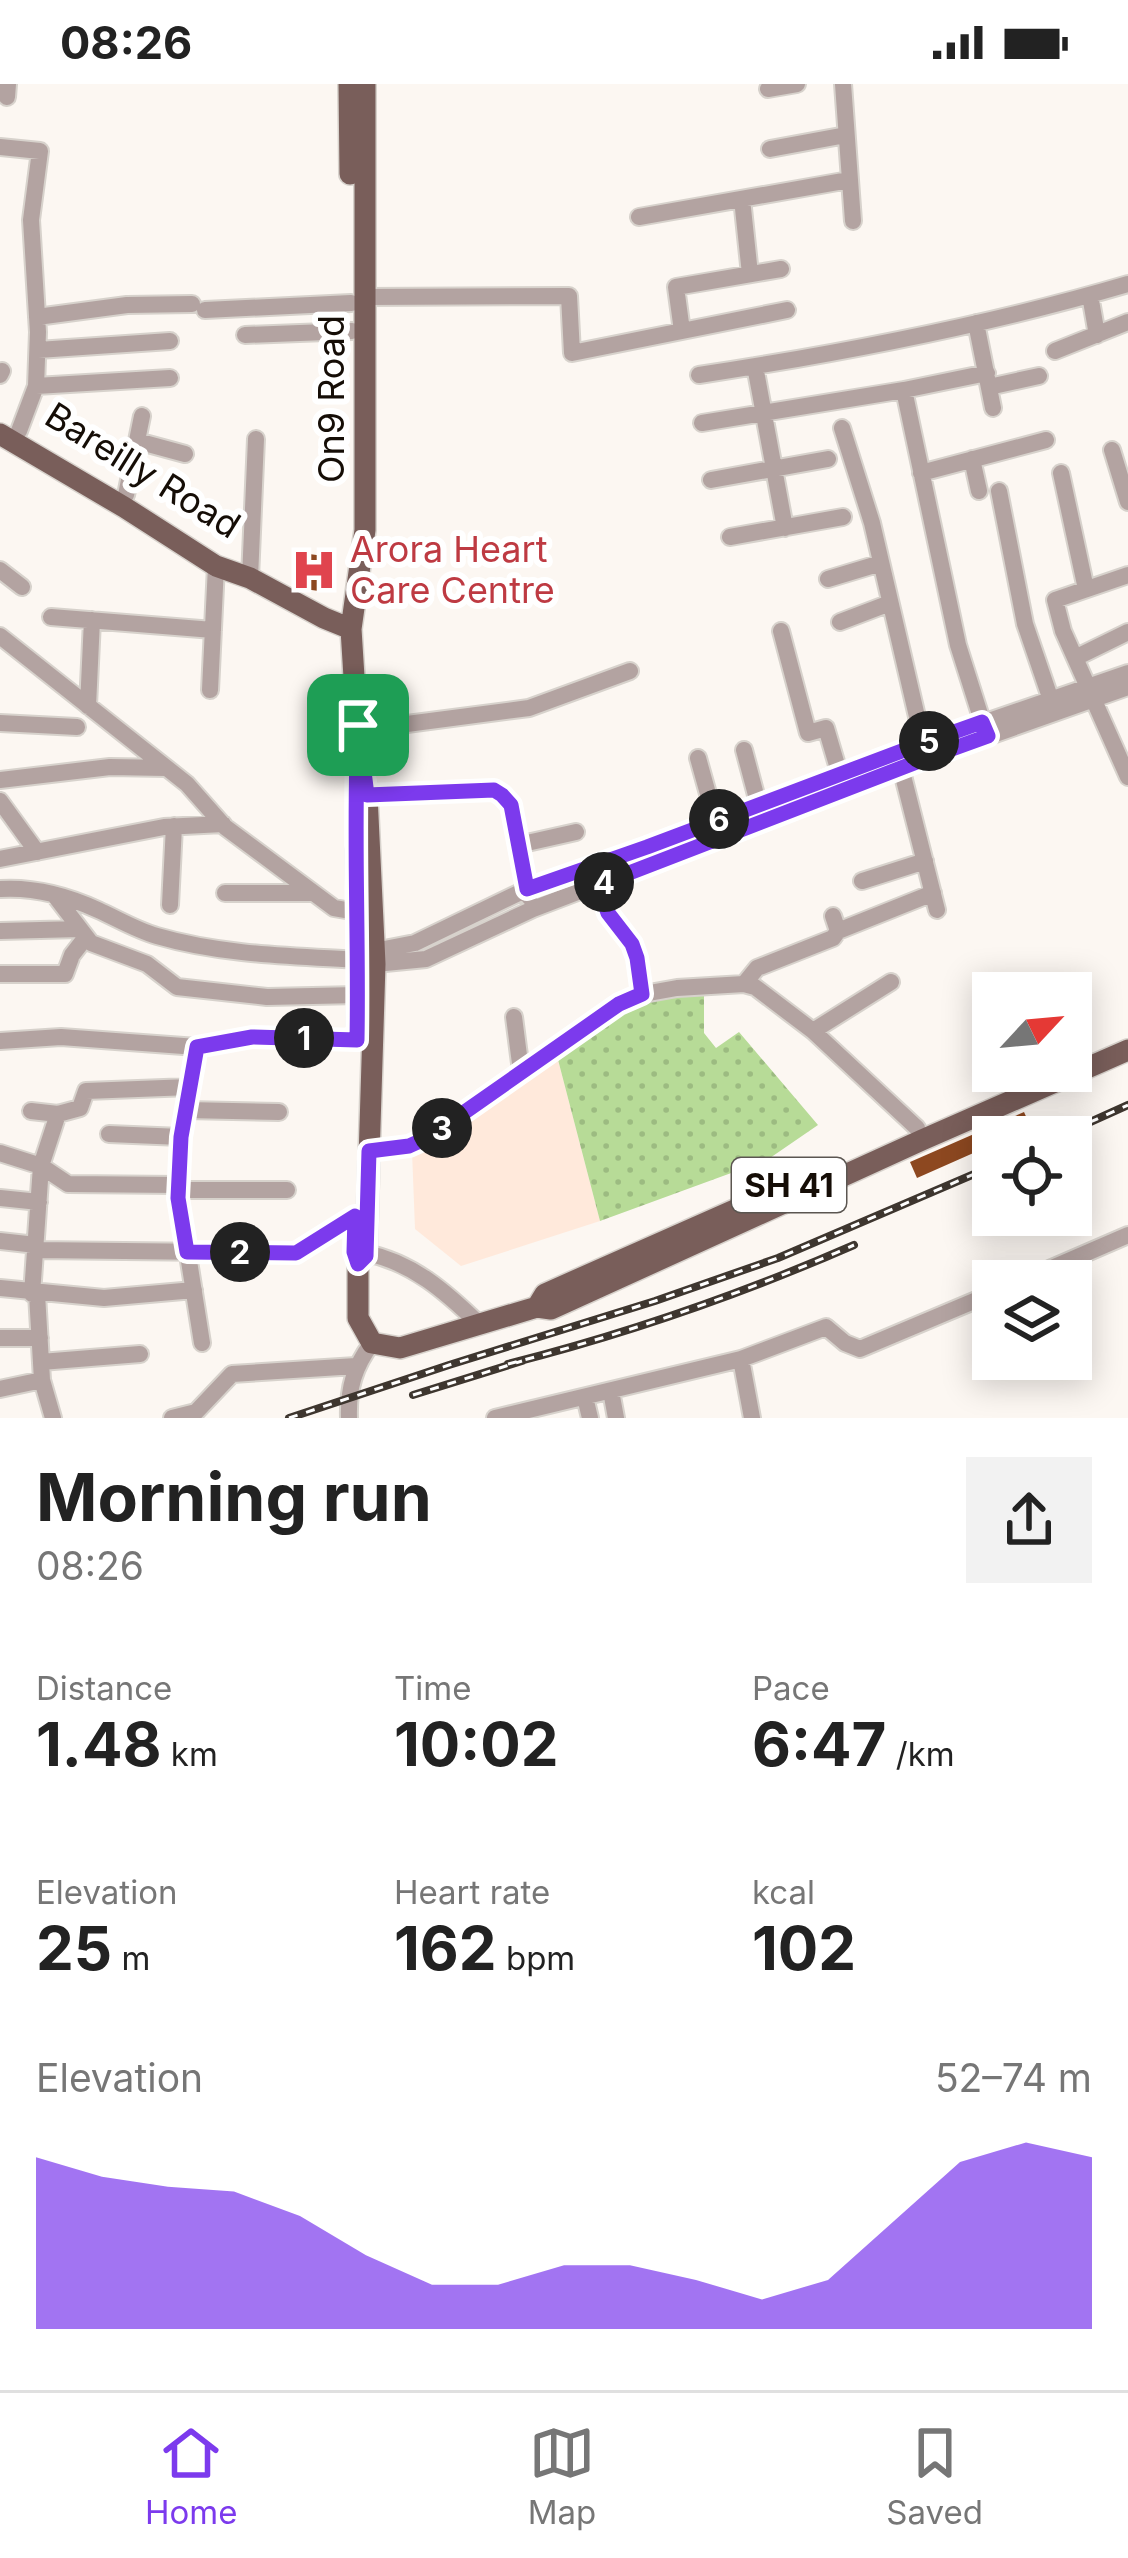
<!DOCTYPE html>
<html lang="en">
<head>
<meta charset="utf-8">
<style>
	body { margin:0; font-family:Inter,sans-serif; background:#f2f2f2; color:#222; height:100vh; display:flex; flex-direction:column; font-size:45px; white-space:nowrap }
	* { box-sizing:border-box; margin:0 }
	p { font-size:39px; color:#767676 }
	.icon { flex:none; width:66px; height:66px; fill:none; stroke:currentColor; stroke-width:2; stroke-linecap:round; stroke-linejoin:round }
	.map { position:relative; height:1334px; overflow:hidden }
	.panel { display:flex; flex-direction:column; background:#fff; flex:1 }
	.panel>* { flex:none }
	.needle { width:78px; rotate:64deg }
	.buttons { position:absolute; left:972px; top:888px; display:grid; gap:24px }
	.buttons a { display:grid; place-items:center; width:120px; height:120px; border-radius:0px; background:#fff; box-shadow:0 6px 30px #0003; font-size:60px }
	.pin { position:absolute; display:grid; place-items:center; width:102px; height:102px; color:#fff; margin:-51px; border-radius:24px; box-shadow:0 6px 18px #0006 }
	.km { position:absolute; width:60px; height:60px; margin:-30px; border-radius:50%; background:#222; color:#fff; font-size:33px; line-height:60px; text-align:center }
	.round { display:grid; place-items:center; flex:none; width:126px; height:126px; border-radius:0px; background:#f2f2f2 }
	.summary { display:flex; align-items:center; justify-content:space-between; height:204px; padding:0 36px }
	h1 { font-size:66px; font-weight:700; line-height:90px }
	.metrics { display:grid; grid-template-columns:repeat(3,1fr); gap:18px; height:204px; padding:12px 36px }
	.metrics div { display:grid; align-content:center }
	.metrics b { font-size:60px; font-weight:700 }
	.metrics small { font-size:33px; font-weight:400 }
	.metrics p { font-size:33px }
	.chart { height:336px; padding:24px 36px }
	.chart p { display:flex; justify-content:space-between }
	.chart svg { width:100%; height:216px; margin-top:12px; fill:#7c3aed; opacity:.7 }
	.status { display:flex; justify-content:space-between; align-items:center; height:84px; padding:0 60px; background:#fff; direction:ltr }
	.status svg { height:33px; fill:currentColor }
	.dock { display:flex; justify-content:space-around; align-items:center; height:168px; border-top:3px solid #e0e0e0; background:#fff; font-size:33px; color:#767676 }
	.dock a { display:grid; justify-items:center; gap:6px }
	.dock .current { color:#7c3aed }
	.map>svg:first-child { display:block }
</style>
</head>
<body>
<div class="status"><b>08:26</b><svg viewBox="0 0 49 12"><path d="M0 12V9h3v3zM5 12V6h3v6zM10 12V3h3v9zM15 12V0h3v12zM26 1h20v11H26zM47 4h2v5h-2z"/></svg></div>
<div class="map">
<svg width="1128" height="1334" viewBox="0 0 1128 1334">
	<defs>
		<pattern id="green-dots" width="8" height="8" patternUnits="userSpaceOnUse" patternTransform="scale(3)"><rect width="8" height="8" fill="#b7db97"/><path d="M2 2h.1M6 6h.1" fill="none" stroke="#9cbb81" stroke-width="1.8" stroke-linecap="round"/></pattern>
	</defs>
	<rect width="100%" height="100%" fill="#fcf7f2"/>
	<!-- medical -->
	<path fill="#ffe9db" d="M 556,968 L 600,1137 L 461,1182 L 415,1145 L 412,1067 Z"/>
	<!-- green -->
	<path fill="url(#green-dots)" d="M 704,910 L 704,949 L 716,964 L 739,948 L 818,1041 L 767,1076 L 600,1137 L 556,968 L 618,923 L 643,915 Z"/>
	<!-- building -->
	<path fill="#8d4820" d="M 309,470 L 324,472 L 319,507 L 304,505 Z
		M 1024,1028 L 1029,1039 L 993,1053 L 985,1058 L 987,1063 L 917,1094 L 910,1078 Z"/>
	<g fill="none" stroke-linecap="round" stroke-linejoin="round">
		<!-- minor casing -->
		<g stroke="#d7d2cc" stroke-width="20">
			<path id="minor" d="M 843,0 L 853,137
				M 768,5 L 797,0
				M 7,13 L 8,0
				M 0,63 L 40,67 L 31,136 L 38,248 L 36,302 L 19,347
				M 770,65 L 846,51
				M 742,115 L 750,190
				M 639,133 L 849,96
				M 1090,211 L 1097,251
				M 363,213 L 569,212 L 572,269 L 787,226
				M 205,226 L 351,219
				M 37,233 L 127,221 L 192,220
				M 976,239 L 993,324
				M 682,247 L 676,203 L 781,185
				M 245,251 L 352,247
				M 38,266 L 170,257
				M 1055,267 L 1128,238
				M 755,282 L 785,444
				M 0,291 L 2,287
				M 699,291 C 843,269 989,241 1128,200
				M 36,302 L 170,294
				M 989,303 L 1039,292
				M 904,306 L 958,561 L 985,646
				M 702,339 L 904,306 L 987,289
				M 842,344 L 872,439 L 925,667
				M 137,357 L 185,370
				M 1112,366 L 1128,418
				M 972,375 L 979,407
				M 921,389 L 1046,356
				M 1061,389 L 1086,505
				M 711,396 L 828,375
				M 999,407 L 1025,540 L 1053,622
				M 126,411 L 142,332
				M 730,453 L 843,433
				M 0,486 L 22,503
				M 1128,491 L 1055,516 L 1063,547 L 1128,693
				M 250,494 L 256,355
				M 828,495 L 881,479
				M 51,533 L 213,546
				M 840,538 L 890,519
				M 781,547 L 808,649 L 826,644 L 842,698
				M 0,552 L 187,700 L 225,743 L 334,824 L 357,828
				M 1075,574 L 1128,548
				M 210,606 L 216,482
				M 88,622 L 92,536
				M 0,639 L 77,643
				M 357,641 L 384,643 L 529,624 L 630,587
				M 744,666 L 760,726
				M 698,674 L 717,742
				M 901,684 L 937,826
				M 0,696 L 110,683 L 166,684
				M 367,711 L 494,706 L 503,711 L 511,721 L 529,813
				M 0,717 L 37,768
				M 518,761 L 576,748
				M 0,775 L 164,743 L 223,740
				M 862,797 L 925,777
				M 598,801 L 608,829 L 632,860 L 637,874 L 642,910
				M 0,805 C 33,803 68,812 98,826 C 118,835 136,846 157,852 C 222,871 292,872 359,876
				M 225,809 L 314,809
				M 55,812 L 91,859 L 147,880 L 177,903 L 267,913 L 358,911
				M 170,821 L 174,742
				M 0,847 L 80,845
				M 838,847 L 933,809
				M 374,867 L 415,859 L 527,805 L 647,763 L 838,689 L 1128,589
				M 375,880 L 426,875 L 533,825 L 933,672 L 1128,603
				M 0,890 L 65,890 L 72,871 L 86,853
				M 744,900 L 757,884 L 833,854 L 838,847 L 833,832
				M 514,933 L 521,987
				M 813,947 L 891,898
				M 0,957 L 61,953 L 197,963 L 252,953 L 357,956
				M 197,963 L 181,1053 L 179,1114 L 202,1259
				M 186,1026 L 279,1028
				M 31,1027 L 58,1030 L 80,1024 L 86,1007 L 190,1003
				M 109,1050 L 181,1053
				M 369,1068 L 409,1062 L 429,1053 L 521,987 L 619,919 L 638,911 L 677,904 L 744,900 L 755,903 L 813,947 L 917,1044
				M 0,1069 L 41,1082 L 68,1100 L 179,1101
				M 179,1106 L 287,1106
				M 0,1114 L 39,1118
				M 0,1157 L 36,1161
				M 36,1166 L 296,1169 L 354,1132
				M 366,1169 C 412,1178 446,1208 479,1240
				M 1022,1197 L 1128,1151
				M 0,1204 L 104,1214 L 194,1206
				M 32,1210 L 41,1082 L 58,1030
				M 37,1210 L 42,1296 L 53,1334
				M 0,1254 L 40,1254
				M 741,1275 L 752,1334
				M 41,1278 L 140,1270
				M 0,1305 L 42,1296
				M 611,1307 L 616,1334
				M 585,1313 L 590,1334
				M 172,1334 L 196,1328 L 232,1290 L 356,1282
				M 349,1334 C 348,1304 354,1283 372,1259
				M 495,1334 L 741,1275 L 826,1243 L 845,1259 L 860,1265 L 993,1209"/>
		</g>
		<!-- major casing -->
		<g stroke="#d7d2cc" stroke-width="24">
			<path id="major" d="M 349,0 L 350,90
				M 365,0 L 365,446 L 351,545 L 357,641 L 367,711 L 375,880 L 366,1172 L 358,1179 L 358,1234 L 372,1259 L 400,1264 L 537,1223 L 551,1225 L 922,1056 L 1128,966
				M 0,350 L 124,423 L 216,482 L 250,494 L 324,534 L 351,545
				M 356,767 L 359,876 L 357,952
				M 537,1223 L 545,1210 L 739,1124"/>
		</g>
		<!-- minor -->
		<use href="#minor" stroke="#b3a3a1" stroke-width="16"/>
		<!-- major -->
		<use href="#major" stroke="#795e5a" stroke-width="21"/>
		<!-- rail casing -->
		<g stroke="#3e362f" stroke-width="8">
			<path id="rail" d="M 1057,1053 L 1128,1021
				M 508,1280 C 626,1250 742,1210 854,1161
				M 413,1311 L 522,1277
				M 289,1334 L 449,1281 L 655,1217 L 778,1174 L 993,1082"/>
		</g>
		<!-- rail -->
		<use href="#rail" stroke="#fff" stroke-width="3" stroke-dasharray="9" stroke-linecap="butt"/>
	</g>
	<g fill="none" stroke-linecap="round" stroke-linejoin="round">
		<!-- route casing -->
		<g stroke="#fff" stroke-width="24">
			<path id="route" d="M 358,641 C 353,746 359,851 357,956 L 252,953 L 197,963 L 181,1053 L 178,1114 L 187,1168 L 296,1169 L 355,1132 L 354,1168 L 358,1180 L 366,1172 L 369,1067 L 409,1062 L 429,1053 L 619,920 L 642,910 L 637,874 L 632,860 L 608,829 L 598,801 L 927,674 L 923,659 L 982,638 L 988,652 L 927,674 L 923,659 L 647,763 L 527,805 L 511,721 L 502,711 L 494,706 L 367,711 L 358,641"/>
		</g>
		<!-- route -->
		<use href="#route" stroke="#7c3aed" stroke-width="15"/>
	</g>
	<!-- icons -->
	<defs>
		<g id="hospital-bare" transform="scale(3.6)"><path d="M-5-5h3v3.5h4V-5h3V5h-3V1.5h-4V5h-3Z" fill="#e0444e" stroke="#fff" stroke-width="2.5" paint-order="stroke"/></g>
	</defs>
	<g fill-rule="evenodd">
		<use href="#hospital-bare" x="314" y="486"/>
	</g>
	<g text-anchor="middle" stroke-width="12" stroke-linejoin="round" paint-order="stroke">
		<!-- shield labels -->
		<rect fill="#fff" stroke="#5b5651" stroke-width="3" x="732" y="1074" width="114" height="54" rx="9"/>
		<g font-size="33" font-weight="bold" fill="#150d06">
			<text x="789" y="1113">SH 41</text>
		</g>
		<!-- street labels -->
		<g font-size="36" fill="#150d06" stroke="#fff">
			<text transform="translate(331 315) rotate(-90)" y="13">On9 Road</text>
			<text transform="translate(143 386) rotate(32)" y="13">Bareilly Road</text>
		</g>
		<!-- health labels -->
		<g font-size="36" fill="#be3a42" stroke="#fff" text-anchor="start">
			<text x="350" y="478">Arora Heart<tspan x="350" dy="41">Care Centre</tspan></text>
		</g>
	</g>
</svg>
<div class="buttons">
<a><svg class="needle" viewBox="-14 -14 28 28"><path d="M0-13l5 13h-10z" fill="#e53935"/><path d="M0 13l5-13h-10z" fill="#767676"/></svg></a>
<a><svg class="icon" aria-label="locate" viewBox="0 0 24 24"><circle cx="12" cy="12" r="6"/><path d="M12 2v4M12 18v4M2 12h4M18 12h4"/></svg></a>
<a><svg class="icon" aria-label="layers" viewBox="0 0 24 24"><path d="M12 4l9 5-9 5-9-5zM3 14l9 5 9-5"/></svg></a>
</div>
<div class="pin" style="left:358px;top:641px;background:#1e9e55"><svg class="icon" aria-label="arrive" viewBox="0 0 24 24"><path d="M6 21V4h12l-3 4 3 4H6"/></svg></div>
<b class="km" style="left:304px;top:954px">1</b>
<b class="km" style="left:240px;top:1168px">2</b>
<b class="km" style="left:442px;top:1044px">3</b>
<b class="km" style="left:604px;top:798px">4</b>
<b class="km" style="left:929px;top:657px">5</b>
<b class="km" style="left:719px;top:735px">6</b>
</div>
<section class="panel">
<div class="summary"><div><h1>Morning run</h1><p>08:26</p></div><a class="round"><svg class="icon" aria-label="share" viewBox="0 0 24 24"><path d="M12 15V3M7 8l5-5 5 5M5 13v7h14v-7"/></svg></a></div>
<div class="metrics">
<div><p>Distance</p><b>1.48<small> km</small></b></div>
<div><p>Time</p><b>10:02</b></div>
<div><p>Pace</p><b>6:47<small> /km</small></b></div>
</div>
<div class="metrics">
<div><p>Elevation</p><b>25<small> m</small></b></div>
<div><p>Heart rate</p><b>162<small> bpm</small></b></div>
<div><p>kcal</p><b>102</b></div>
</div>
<div class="chart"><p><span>Elevation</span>52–74 m</p>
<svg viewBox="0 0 160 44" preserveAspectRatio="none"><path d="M0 44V9L10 13L20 15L30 16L40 21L50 29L60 35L70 35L80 31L90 31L100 34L110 38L120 34L130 22L140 10L150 6L160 9V44z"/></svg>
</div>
</section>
<nav class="dock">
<a class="current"><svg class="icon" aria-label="home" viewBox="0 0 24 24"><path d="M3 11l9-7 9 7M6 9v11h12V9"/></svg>Home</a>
<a><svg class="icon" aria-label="map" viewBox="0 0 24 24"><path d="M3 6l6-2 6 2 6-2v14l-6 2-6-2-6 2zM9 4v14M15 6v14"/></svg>Map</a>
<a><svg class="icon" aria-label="saved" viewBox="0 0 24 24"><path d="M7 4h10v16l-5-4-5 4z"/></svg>Saved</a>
</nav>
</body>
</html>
